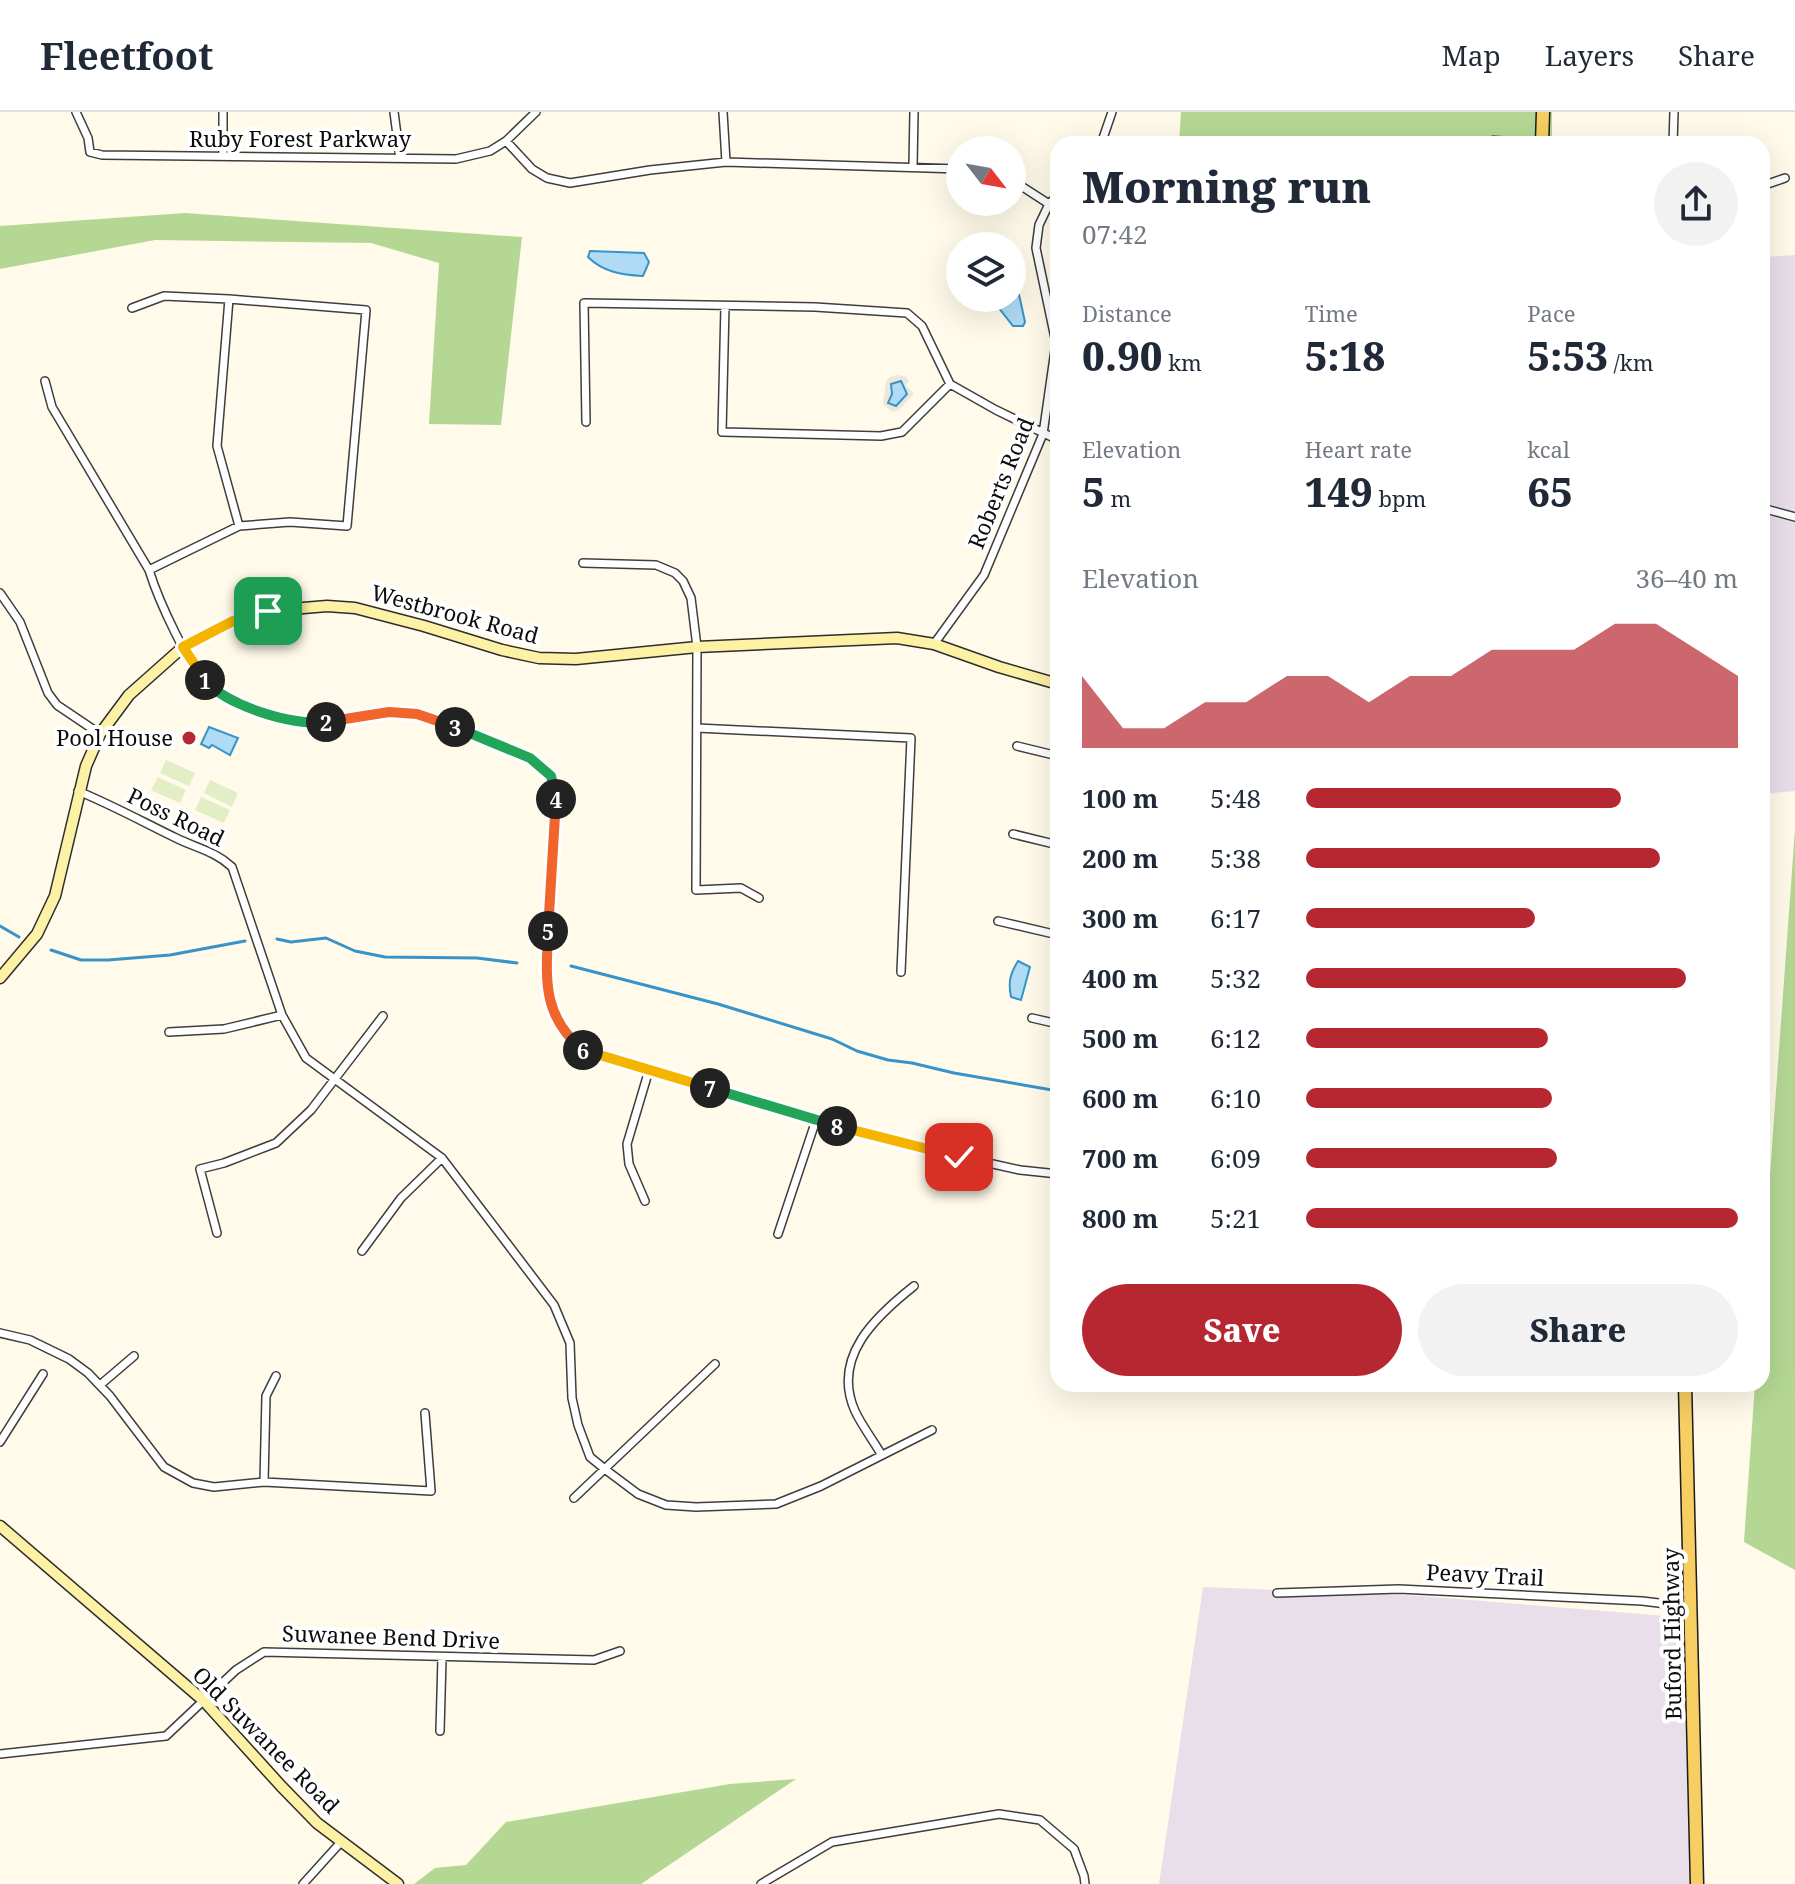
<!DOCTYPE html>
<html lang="en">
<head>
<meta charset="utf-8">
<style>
	body { margin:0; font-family:"Noto Serif",serif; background:#f2f2f3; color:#1f2937; height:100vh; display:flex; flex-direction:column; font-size:30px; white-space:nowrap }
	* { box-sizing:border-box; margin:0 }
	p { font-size:26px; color:#747a83 }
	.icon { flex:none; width:44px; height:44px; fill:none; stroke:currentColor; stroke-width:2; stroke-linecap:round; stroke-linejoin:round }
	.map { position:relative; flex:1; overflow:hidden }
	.side { position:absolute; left:1050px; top:24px; width:720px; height:1256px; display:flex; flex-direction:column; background:#fff; border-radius:24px; box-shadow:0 8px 32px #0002 }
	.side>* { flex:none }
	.needle { width:52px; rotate:121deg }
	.tools { position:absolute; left:946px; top:24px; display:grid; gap:16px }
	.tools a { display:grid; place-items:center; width:80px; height:80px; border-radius:50%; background:#fff; box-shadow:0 8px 32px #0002; font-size:40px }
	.pin { position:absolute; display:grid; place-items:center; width:68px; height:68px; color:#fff; margin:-34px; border-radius:16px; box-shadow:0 4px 12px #0006 }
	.km { position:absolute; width:40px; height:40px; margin:-20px; border-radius:50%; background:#222; color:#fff; font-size:22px; line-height:40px; text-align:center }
	.round { display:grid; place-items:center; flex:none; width:84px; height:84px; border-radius:42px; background:#f2f2f3 }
	.headline { display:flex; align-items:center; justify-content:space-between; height:136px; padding:0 32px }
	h1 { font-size:44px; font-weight:800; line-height:60px }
	.stats { display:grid; grid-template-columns:repeat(3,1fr); gap:12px; height:136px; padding:8px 32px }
	.stats div { display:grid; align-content:center }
	.stats b { font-size:40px; font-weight:800 }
	.stats small { font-size:22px; font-weight:400 }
	.stats p { font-size:22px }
	.chart { height:224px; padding:16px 32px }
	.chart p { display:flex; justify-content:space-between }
	.chart svg { width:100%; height:144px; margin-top:8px; fill:#b72731; opacity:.7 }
	.cta { display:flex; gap:16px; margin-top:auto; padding:16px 32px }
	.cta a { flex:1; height:92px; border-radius:48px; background:#b72731; color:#fff; font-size:32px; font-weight:800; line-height:92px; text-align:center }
	.cta a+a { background:#f2f2f3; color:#1f2937 }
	ul { padding:0 32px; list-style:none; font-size:26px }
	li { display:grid; grid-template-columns:128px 96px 1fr; align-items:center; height:60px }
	li i { height:20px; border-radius:10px; background:#b72731 }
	header { display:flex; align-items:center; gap:48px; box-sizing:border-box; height:112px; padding:0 40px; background:#fff; border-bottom:2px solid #e0e1e3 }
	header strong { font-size:38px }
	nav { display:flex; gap:44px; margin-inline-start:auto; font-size:28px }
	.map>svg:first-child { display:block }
</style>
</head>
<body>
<header>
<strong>Fleetfoot</strong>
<nav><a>Map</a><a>Layers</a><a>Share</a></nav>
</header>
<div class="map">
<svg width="1795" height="1772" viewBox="0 0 1795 1772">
	<rect width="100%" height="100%" fill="#fffae9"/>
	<!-- industrial -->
	<path fill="#e9dfea" d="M 1795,143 L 1795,679 L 1762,682 L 1762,145 Z
		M 1203,1475 L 1421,1484 L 1691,1506 L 1702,1772 L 1159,1772 Z"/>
	<!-- forest -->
	<path fill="#b4d894" d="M 1181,0 L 1552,0 L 1552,32 L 1179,32 Z
		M 185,101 L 522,125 L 501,313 L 429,312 L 439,151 L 371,131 L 155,128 L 0,157 L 0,114 Z
		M 1795,717 L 1795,1458 L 1744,1430 L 1755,1272 L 1762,1272 L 1762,1173 Z
		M 796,1667 L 641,1772 L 414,1772 L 435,1756 L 466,1753 L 506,1710 L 730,1672 Z"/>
	<!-- pitch -->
	<path fill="#e2efc6" d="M 166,648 L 195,661 L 189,674 L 160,661 Z
		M 158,665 L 186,678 L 180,691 L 151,678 Z
		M 210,668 L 238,681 L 232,695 L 204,681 Z
		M 201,685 L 230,698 L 224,711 L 195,698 Z"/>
	<!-- plaza -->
	<path fill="#ede7da" d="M 898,263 L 906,265 L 909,269 L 906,273 L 914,282 L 899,298 L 892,300 L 883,292 L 886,270 L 890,265 Z"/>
	<!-- water -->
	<path fill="#afdcf4" stroke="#3893ca" stroke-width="2" d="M 590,139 L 644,141 L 649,150 L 643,164 C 622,163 603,160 588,145 Z
		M 1012,162 L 1015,164 L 1025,210 L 1023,214 L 1013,214 L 991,186 L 1012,186 Z
		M 901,269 L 907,282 L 896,294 L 888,291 L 892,282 L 891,272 Z
		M 209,615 L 238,626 L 230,643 L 212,633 L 209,636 L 201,632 Z
		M 1018,849 L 1030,855 L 1021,888 L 1011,885 C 1008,870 1010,862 1018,849 Z"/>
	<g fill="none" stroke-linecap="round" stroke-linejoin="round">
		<!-- stream -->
		<path stroke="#3893ca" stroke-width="3" d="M 0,814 L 19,825
			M 277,827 L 291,830 L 326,826 L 355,839 L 385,845 L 477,846 L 517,851
			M 51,838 L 81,848 L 108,848 L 170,843 L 245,829
			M 571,854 L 718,892 L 832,927 L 857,939 L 888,948 L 912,951 L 954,961 L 1058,979"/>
		<!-- street casing -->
		<g stroke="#3e3e3e" stroke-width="10">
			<path id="street" d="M 76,0 L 88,26 L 90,40 L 102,43 L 456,47 L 490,39 L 506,29 L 536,0
				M 223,0 L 223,43
				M 394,0 L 400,46
				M 723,0 L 726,50
				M 506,29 L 532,57 L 547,66 L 570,71 L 650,58 L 726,50 L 960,57
				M 1101,32 L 1112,0
				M 1673,32 L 1674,0
				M 913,54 L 914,0
				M 1012,68 L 1049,92
				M 1762,74 L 1785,66
				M 725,194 L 722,320 L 881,324 L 902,320 L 950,272
				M 132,196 L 164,184 L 229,187
				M 45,269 L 52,295 L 149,458
				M 586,310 L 584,191 L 815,195 L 907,201 L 922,214 L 950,272 L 996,298 L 1058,328
				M 1762,396 L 1795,405
				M 239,414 L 217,334 L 229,187 L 366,198 L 347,414 L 290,410 L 239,414 L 149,458 C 158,487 189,557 212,577 C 233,595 288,611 316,611 C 340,612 364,602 388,600 C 419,598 534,637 551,664 C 554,669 554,681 556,687 L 546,854 L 550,896 L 558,912 L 583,938 L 899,1031 L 1020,1058 L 1058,1062
				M 583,451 L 656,453 L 675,461 L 683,469 L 691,486 L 697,535 L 696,778 L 741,776 L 759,786
				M 0,481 L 20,510 L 48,581 L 57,593 L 100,622
				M 934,532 L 984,463 L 1043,322 L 1056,231 L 1036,136 L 1039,113 L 1049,92 L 1058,83
				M 697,616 L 911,626 L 901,860
				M 1017,634 L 1058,644
				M 78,679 C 112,693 143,710 176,726 C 196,736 215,739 232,755 L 282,903 L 306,946 L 442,1046 L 554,1193 L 570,1231 L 572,1286 L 578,1313 L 590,1345 L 606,1358 L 638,1382 L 666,1393 L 696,1395 L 776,1392 L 821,1374 L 932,1318
				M 1013,722 L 1058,733
				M 998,809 L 1058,823
				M 1032,906 L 1058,912
				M 169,920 L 224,917 L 282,903
				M 645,1089 L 629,1052 L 627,1032 L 649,958
				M 217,1121 L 200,1057 L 224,1051 L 276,1031 L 311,998 L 383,904
				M 778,1122 L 816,1008
				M 362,1139 L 401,1086 L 442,1046
				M 0,1221 L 30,1228 L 69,1247 L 88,1261 L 110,1284 L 164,1355 L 193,1371 L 214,1375 L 264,1370 L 431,1379 L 425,1301
				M 100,1273 L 134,1244
				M 0,1330 L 43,1262
				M 881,1342 C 873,1328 862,1314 855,1299 C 831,1245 876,1204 914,1174
				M 264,1370 L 266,1284 L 276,1264
				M 574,1386 L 715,1252
				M 1277,1481 L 1399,1477 L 1642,1489 L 1692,1495
				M 440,1619 L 442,1546
				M 0,1642 L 166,1624 L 236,1558 L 264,1540 L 594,1548 L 620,1539
				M 303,1772 L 341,1730
				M 761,1772 L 832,1730 L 999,1702 L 1040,1708 L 1074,1737 L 1084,1764 L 1085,1772"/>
		</g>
		<!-- secondary casing -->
		<g stroke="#2d2d2d" stroke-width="13">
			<path id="secondary" d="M 0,866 L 37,822 L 55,784 L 86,654 L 100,622 L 129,583 L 183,535 L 233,509 L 268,499 L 327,494 L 355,496 L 424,514 L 502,538 L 539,546 L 576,547 L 697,535 L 897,526 L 934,532 L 999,555 L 1058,572
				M 0,1414 L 204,1589 L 281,1674 L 317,1711 L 398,1772"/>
		</g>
		<!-- primary casing -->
		<g stroke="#1c1c1c" stroke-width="15">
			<path id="primary" d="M 1493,31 L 1511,32
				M 1542,32 L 1543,0
				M 1685,1272 L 1697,1772"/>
		</g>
		<!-- street -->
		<use href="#street" stroke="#fff" stroke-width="7"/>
		<!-- secondary -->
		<use href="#secondary" stroke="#fdf1a5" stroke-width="10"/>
		<!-- primary -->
		<use href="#primary" stroke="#f6ce62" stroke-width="12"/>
	</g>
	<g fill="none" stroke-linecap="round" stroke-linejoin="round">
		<!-- split-1 casing -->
		<g stroke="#fff" stroke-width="16">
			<path id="split-1" d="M 205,568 L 183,535 L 233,509 L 268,499"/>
		</g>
		<!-- split-2 casing -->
		<g stroke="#fff" stroke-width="16">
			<path id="split-2" d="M 205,568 C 225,593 294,615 326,610"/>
		</g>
		<!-- split-3 casing -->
		<g stroke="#fff" stroke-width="16">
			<path id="split-3" d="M 326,610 L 389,600 L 417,602 L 455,615"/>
		</g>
		<!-- split-4 casing -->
		<g stroke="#fff" stroke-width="16">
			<path id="split-4" d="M 455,615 L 530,646 L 551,664 L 556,687"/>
		</g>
		<!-- split-5 casing -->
		<g stroke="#fff" stroke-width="16">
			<path id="split-5" d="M 548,819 L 556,687"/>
		</g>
		<!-- split-6 casing -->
		<g stroke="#fff" stroke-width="16">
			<path id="split-6" d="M 548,819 C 546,868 542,904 583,938"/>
		</g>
		<!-- split-7 casing -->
		<g stroke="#fff" stroke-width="16">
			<path id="split-7" d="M 583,938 L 710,976"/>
		</g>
		<!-- split-8 casing -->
		<g stroke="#fff" stroke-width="16">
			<path id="split-8" d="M 710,976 L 837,1014"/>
		</g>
		<!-- split-9 casing -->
		<g stroke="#fff" stroke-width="16">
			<path id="split-9" d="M 837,1014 L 959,1045"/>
		</g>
		<!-- split-1 -->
		<use href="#split-1" stroke="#f5b400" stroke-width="10"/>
		<!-- split-2 -->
		<use href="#split-2" stroke="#22a559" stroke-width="10"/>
		<!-- split-3 -->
		<use href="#split-3" stroke="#f0652b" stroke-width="10"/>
		<!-- split-4 -->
		<use href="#split-4" stroke="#22a559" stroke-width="10"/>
		<!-- split-5 -->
		<use href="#split-5" stroke="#f0652b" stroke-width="10"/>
		<!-- split-6 -->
		<use href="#split-6" stroke="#f0652b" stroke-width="10"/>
		<!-- split-7 -->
		<use href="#split-7" stroke="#f5b400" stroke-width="10"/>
		<!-- split-8 -->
		<use href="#split-8" stroke="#22a559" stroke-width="10"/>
		<!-- split-9 -->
		<use href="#split-9" stroke="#f5b400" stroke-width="10"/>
	</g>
	<!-- markers -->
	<circle fill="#b72731" stroke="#fff" stroke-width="3" cx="189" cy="626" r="8"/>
	<g text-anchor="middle" stroke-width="8" stroke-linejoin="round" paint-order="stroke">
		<!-- street labels -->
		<g font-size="22" fill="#0b0b0b" stroke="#fff">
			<text x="300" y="35">Ruby Forest Parkway</text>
			<text transform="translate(1001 371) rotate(-68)" y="8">Roberts Road</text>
			<text transform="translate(455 502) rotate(15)" y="8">Westbrook Road</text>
			<text transform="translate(176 705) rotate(26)" y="8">Poss Road</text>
			<text transform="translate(1485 1463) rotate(3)" y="8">Peavy Trail</text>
			<text transform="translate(1672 1522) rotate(-91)" y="8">Buford Highway</text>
			<text transform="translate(391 1525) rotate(2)" y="8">Suwanee Bend Drive</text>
			<text transform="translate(266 1628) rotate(45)" y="8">Old Suwanee Road</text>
		</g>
		<!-- poi labels -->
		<g font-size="22" fill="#0b0b0b" stroke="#fff" text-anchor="end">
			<text x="173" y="634">Pool House</text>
		</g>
	</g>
</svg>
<div class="tools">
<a><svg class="needle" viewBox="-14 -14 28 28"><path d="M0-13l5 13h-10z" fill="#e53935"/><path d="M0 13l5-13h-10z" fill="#747a83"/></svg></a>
<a><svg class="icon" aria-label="layers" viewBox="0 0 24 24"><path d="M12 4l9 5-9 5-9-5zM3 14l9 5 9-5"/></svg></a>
</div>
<div class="pin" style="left:268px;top:499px;background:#1e9e55"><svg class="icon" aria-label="arrive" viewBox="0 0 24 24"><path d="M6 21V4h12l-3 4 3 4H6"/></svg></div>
<div class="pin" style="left:959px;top:1045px;background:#d93025"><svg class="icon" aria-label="check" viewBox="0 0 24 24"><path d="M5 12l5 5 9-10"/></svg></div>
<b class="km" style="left:205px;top:568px">1</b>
<b class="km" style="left:326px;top:610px">2</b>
<b class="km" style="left:455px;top:615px">3</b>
<b class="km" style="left:556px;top:687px">4</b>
<b class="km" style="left:548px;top:819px">5</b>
<b class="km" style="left:583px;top:938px">6</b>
<b class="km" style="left:710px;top:976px">7</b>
<b class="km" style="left:837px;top:1014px">8</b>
<section class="side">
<div class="headline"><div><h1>Morning run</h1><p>07:42</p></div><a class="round"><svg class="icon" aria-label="share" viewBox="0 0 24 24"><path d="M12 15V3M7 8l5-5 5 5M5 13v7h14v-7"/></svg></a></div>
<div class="stats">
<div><p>Distance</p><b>0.90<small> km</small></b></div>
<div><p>Time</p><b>5:18</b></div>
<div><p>Pace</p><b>5:53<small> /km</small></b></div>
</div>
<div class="stats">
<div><p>Elevation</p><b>5<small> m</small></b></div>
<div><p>Heart rate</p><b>149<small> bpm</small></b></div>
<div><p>kcal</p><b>65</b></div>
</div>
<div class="chart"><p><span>Elevation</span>36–40 m</p>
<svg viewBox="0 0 160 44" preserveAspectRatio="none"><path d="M0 44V22L10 38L20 38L30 30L40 30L50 22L60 22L70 30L80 22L90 22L100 14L110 14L120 14L130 6L140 6L150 14L160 22V44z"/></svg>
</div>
<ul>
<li><b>100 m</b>5:48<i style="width:73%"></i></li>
<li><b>200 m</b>5:38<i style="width:82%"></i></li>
<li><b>300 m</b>6:17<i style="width:53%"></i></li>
<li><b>400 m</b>5:32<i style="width:88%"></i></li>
<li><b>500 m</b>6:12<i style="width:56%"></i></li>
<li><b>600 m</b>6:10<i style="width:57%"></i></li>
<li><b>700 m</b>6:09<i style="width:58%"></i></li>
<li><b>800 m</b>5:21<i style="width:100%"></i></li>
</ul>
<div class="cta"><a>Save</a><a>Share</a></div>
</section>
</div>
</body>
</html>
